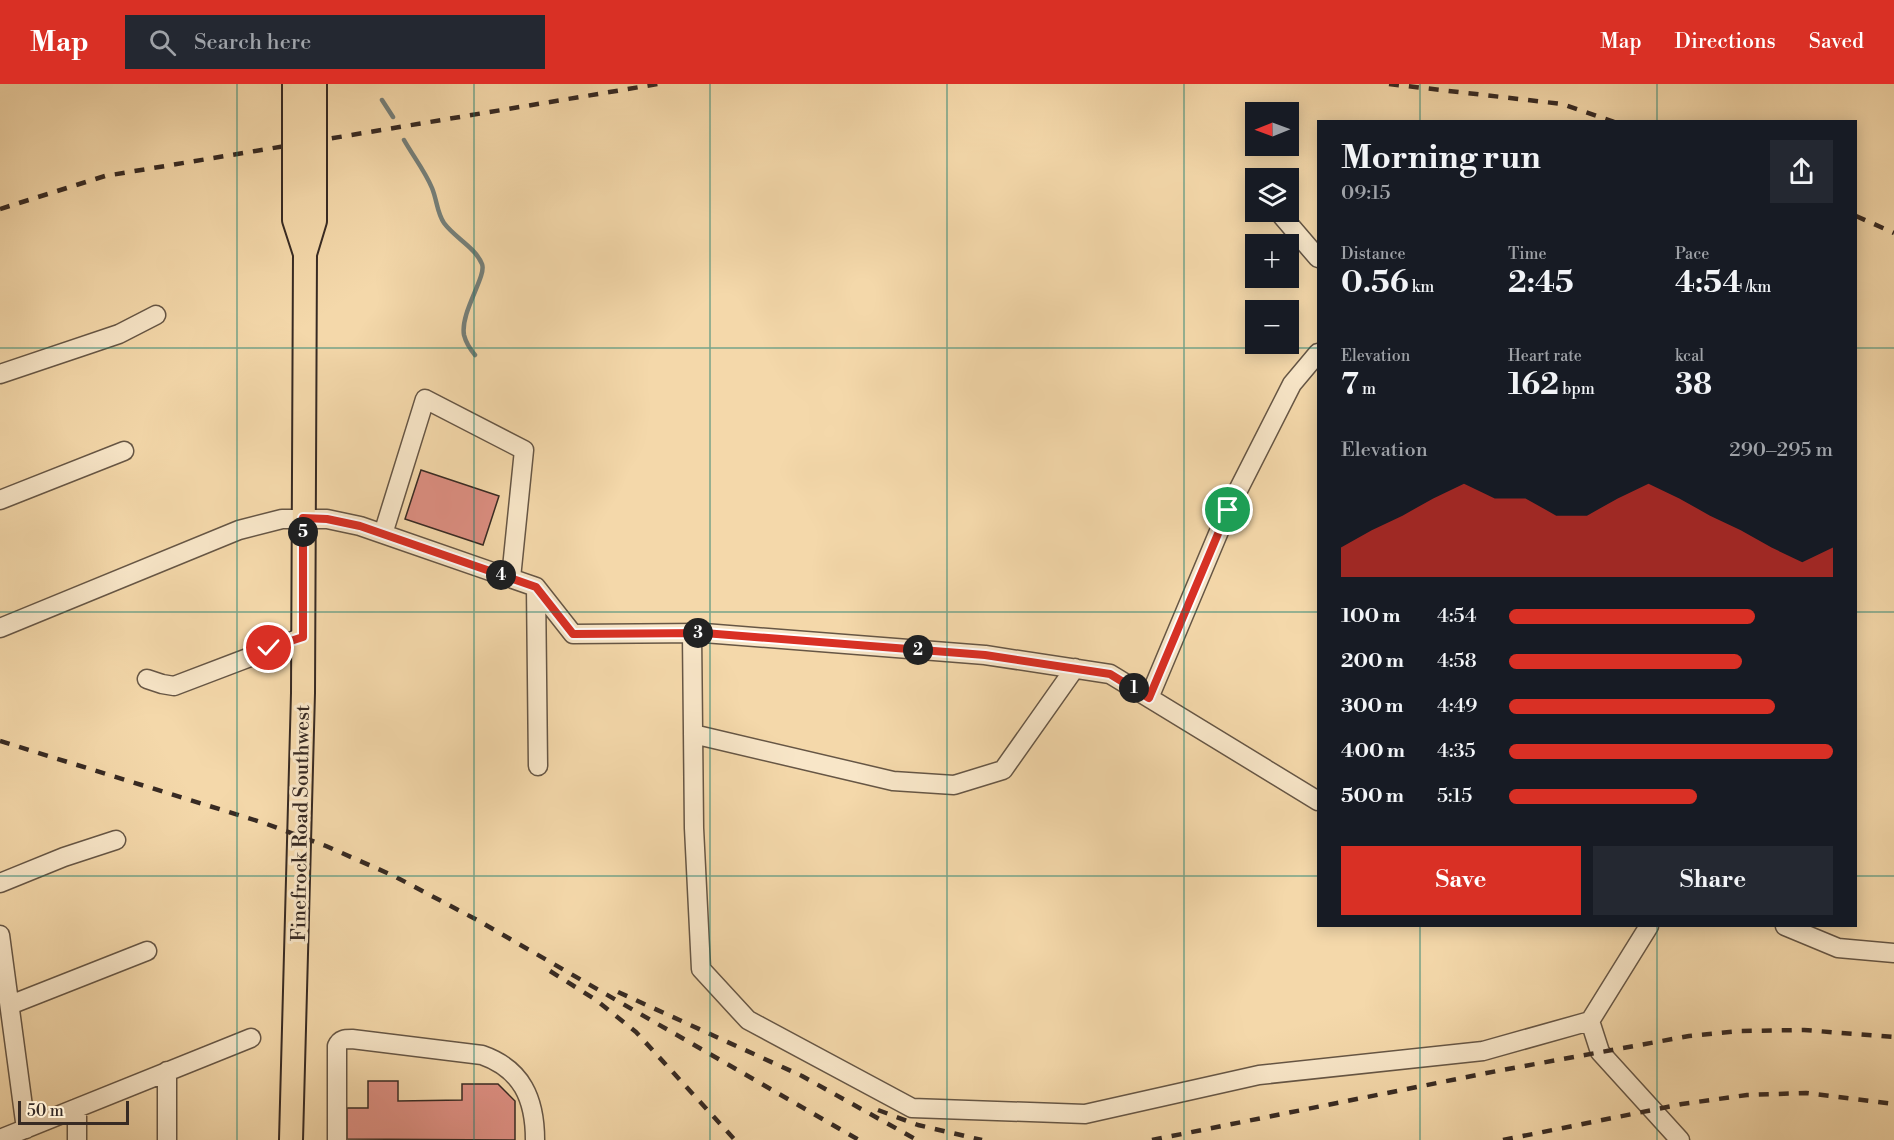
<!DOCTYPE html>
<html lang="en">
<head>
<meta charset="utf-8">
<style>
	body { margin:0; font-family:"Libre Bodoni",serif; background:#242831; color:#f1f3f6; height:100vh; display:flex; flex-direction:column; font-size:22px; white-space:nowrap }
	* { box-sizing:border-box; margin:0 }
	p { font-size:20px; color:#9ea1a6 }
	.icon { flex:none; width:33px; height:33px; fill:none; stroke:currentColor; stroke-width:2; stroke-linecap:round; stroke-linejoin:round }
	.map { position:relative; flex:1; overflow:hidden }
	.sheet { position:absolute; left:1317px; top:36px; width:540px; height:807px; display:flex; flex-direction:column; background:#171b24; border-radius:0px; box-shadow:0 3px 15px #0003 }
	.sheet>* { flex:none }
	.needle { width:39px; rotate:269deg }
	.buttons { position:absolute; left:1245px; top:18px; display:grid; gap:12px }
	.buttons a { display:grid; place-items:center; width:54px; height:54px; border-radius:0px; background:#171b24; box-shadow:0 3px 15px #0003; font-size:30px }
	.scale { position:absolute; left:18px; bottom:15px; width:111px; box-sizing:border-box; padding-left:6px; border:3px solid #372a23; border-top:0; font-size:16px; line-height:21px; white-space:nowrap; color:#372a23; -webkit-text-stroke:4px #f8e6c8; paint-order:stroke }
	.pin { position:absolute; display:grid; place-items:center; width:51px; height:51px; color:#fff; margin:-26px; border:3px solid #fff; border-radius:50%; box-shadow:0 2px 6px #0007 }
	.km { position:absolute; width:30px; height:30px; margin:-15px; border-radius:50%; background:#222; color:#fff; font-size:16px; line-height:30px; text-align:center }
	.round { display:grid; place-items:center; flex:none; width:63px; height:63px; border-radius:0px; background:#242831 }
	.headline { display:flex; align-items:center; justify-content:space-between; height:102px; padding:0 24px }
	h1 { font-size:33px; font-weight:800; line-height:45px }
	.stats { display:grid; grid-template-columns:repeat(3,1fr); gap:9px; height:102px; padding:6px 24px }
	.stats div { display:grid; align-content:center }
	.stats b { font-size:30px; font-weight:800 }
	.stats small { font-size:16px; font-weight:400 }
	.stats p { font-size:16px }
	.chart { height:168px; padding:12px 24px }
	.chart p { display:flex; justify-content:space-between }
	.chart svg { width:100%; height:108px; margin-top:6px; fill:#d93025; opacity:.7 }
	.button { display:flex; gap:12px; margin-top:auto; padding:12px 24px }
	.button a { flex:1; height:69px; border-radius:0px; background:#d93025; color:#fff; font-size:24px; font-weight:800; line-height:69px; text-align:center }
	.button a+a { background:#242831; color:#f1f3f6 }
	ul { padding:0 24px; list-style:none; font-size:20px }
	li { display:grid; grid-template-columns:96px 72px 1fr; align-items:center; height:45px }
	li i { height:15px; border-radius:8px; background:#d93025 }
	header { display:flex; align-items:center; gap:36px; box-sizing:border-box; height:84px; padding:0 30px; background:#d93025; color:#fff }
	header strong { font-size:28px }
	nav { display:flex; gap:33px; margin-inline-start:auto; font-size:21px }
	.search { width:420px; height:54px; background:#242831; display:flex; align-items:center; gap:15px; box-sizing:border-box; padding:0 21px; border-radius:0px; color:#9ea1a6; font-size:22px }
	.map>svg:first-child { display:block }
</style>
</head>
<body>
<header>
<strong>Map</strong>
<div class="search"><svg class="icon" aria-label="search" viewBox="0 0 24 24"><circle cx="10" cy="10" r="6"/><path d="M15 15l6 6"/></svg>Search here</div>
<nav><a>Map</a><a>Directions</a><a>Saved</a></nav>
</header>
<div class="map">
<svg width="1894" height="1056" viewBox="0 0 1894 1056">
	<rect width="100%" height="100%" fill="#f4d8aa"/>
	<filter id="stains"><feTurbulence type="fractalNoise" baseFrequency=".00333" numOctaves="4"/><feColorMatrix values="0 0 0 0 .2 0 0 0 0 .09 0 0 0 0 .02 0 0 0 .5 -.17"/></filter>
	<radialGradient id="worn" r=".72"><stop offset=".6" stop-color="#630" stop-opacity="0"/><stop offset="1" stop-color="#630" stop-opacity=".3"/></radialGradient>
	<g fill="none" stroke-linecap="round" stroke-linejoin="round">
		<!-- stream -->
		<path stroke="#757f79" stroke-width="4.5" d="M 382,16 L 393,33
			M 404,56 C 413,72 425,87 432,104 C 437,116 437,129 444,139 C 455,154 475,163 482,180 C 487,192 460,228 464,251 C 466,259 470,265 475,271"/>
	</g>
	<!-- building -->
	<path fill="#dc8e81" stroke="#372a23" stroke-width="1.5" d="M 421,386 L 499,412 L 483,461 L 405,435 Z
		M 368,997 L 398,997 L 398,1017 L 462,1016 L 462,1000 L 498,1000 L 515,1017 L 515,1056 L 347,1055 L 347,1024 L 368,1024 Z"/>
	<g fill="none" stroke-linecap="round" stroke-linejoin="round">
		<!-- minor casing -->
		<g stroke="#665645" stroke-width="21">
			<path id="minor" d="M 1282,132 L 1318,174
				M 0,290 L 119,250 L 156,231
				M 0,416 L 124,367
				M 383,450 L 425,315 L 524,366 L 511,494
				M 536,503 L 573,550 L 704,549 L 985,571 L 1110,590 L 1318,717
				M 536,503 L 538,682
				M 0,544 L 239,446 L 282,435 L 327,435 L 360,442 L 536,503
				M 692,549 L 694,744 L 701,885 L 748,936 L 912,1024 L 1085,1030 L 1259,991 L 1483,967 L 1590,937 L 1649,842
				M 147,595 L 162,600 L 174,602 L 303,553
				M 1149,614 L 1228,426 L 1292,300 L 1318,269
				M 693,650 L 893,697 L 954,701 L 1003,686 L 1075,584
				M 0,799 L 64,773 L 116,756
				M 1785,842 L 1838,864 L 1894,869
				M 0,851 L 26,1045
				M 10,921 L 147,867
				M 1590,937 L 1600,968 L 1680,1056
				M 167,987 L 167,1056
				M 77,1024 L 77,1056
				M 0,1055 L 251,954
				M 337,1056 L 337,962 C 340,955 345,955 352,955 L 482,971 C 522,985 535,1015 535,1056"/>
		</g>
		<!-- major casing -->
		<g stroke="#372a23" stroke-width="26">
			<path id="major" d="M 294,124 L 294,136 L 305,170
				M 291,1056 L 303,609 L 305,170 L 315,137 L 315,121"/>
		</g>
		<!-- minor -->
		<use href="#minor" stroke="#f8e6c8" stroke-width="18"/>
		<!-- major -->
		<use href="#major" stroke="#f4d8aa" stroke-width="22"/>
		<!-- rail -->
		<path stroke="#372a23" stroke-width="4.5" stroke-dasharray="10 10" stroke-linecap="butt" d="M 1389,0 L 1562,20 L 1614,38
			M 0,125 L 105,92 L 658,0
			M 1856,132 L 1894,149
			M 0,657 L 264,739 L 326,762 L 394,792 L 479,837 L 859,1056
			M 550,887 L 596,916 L 636,948 L 735,1056
			M 618,908 L 802,992 L 917,1056
			M 878,1026 L 918,1041 L 982,1056
			M 1152,1056 L 1497,987 L 1689,952 L 1739,947 L 1804,946 L 1894,953
			M 1503,1056 L 1682,1020 L 1747,1011 L 1806,1009 L 1894,1020"/>
		<!-- major-bridge casing -->
		<g stroke="#372a23" stroke-width="26" stroke-linecap="butt">
			<path id="major-bridge" d="M 315,121 L 315,0
				M 294,124 L 294,0"/>
		</g>
		<!-- major-bridge -->
		<use href="#major-bridge" stroke="#f4d8aa" stroke-width="22"/>
	</g>
	<g fill="none" stroke-linecap="round" stroke-linejoin="round">
		<!-- route casing -->
		<g stroke="#fff" stroke-width="12">
			<path id="route" d="M 269,564 L 303,553 L 303,434 L 327,435 L 360,442 L 536,503 L 573,550 L 704,549 L 985,571 L 1110,590 L 1149,614 L 1228,426"/>
		</g>
		<!-- route -->
		<use href="#route" stroke="#d93025" stroke-width="8"/>
	</g>
	<!-- grid -->
	<path fill="none" stroke="#0f766e" stroke-width="1.5" stroke-opacity="0.55" d="M 237,0 L 237,1056M 474,0 L 474,1056M 710,0 L 710,1056M 947,0 L 947,1056M 1184,0 L 1184,1056M 1420,0 L 1420,38M 1657,0 L 1657,38M 0,264 L 1318,264M 1856,264 L 1894,264M 0,528 L 1318,528M 1856,528 L 1894,528M 0,792 L 1318,792M 1856,792 L 1894,792M 1420,842 L 1420,1056M 1657,842 L 1657,1056"/>
	<g text-anchor="middle" stroke-width="6" stroke-linejoin="round" paint-order="stroke">
		<!-- street labels -->
		<g font-size="20" fill="#372a23" stroke="#f8e6c8">
			<text transform="translate(300 739) rotate(-89)" y="7">Finefrock Road Southwest</text>
		</g>
	</g>
	<rect width="100%" height="100%" filter="url(#stains)"/>
	<rect width="100%" height="100%" fill="url(#worn)"/>
</svg>
<div class="buttons">
<a><svg class="needle" viewBox="-14 -14 28 28"><path d="M0-13l5 13h-10z" fill="#e53935"/><path d="M0 13l5-13h-10z" fill="#9ea1a6"/></svg></a>
<a><svg class="icon" aria-label="layers" viewBox="0 0 24 24"><path d="M12 4l9 5-9 5-9-5zM3 14l9 5 9-5"/></svg></a>
<a>+</a>
<a>−</a>
</div>
<div class="scale">50 m</div>
<div class="pin" style="left:1228px;top:426px;background:#1e9e55"><svg class="icon" aria-label="arrive" viewBox="0 0 24 24"><path d="M6 21V4h12l-3 4 3 4H6"/></svg></div>
<div class="pin" style="left:269px;top:564px;background:#d93025"><svg class="icon" aria-label="check" viewBox="0 0 24 24"><path d="M5 12l5 5 9-10"/></svg></div>
<b class="km" style="left:1134px;top:604px">1</b>
<b class="km" style="left:918px;top:566px">2</b>
<b class="km" style="left:698px;top:549px">3</b>
<b class="km" style="left:501px;top:491px">4</b>
<b class="km" style="left:303px;top:448px">5</b>
<section class="sheet">
<div class="headline"><div><h1>Morning run</h1><p>09:15</p></div><a class="round"><svg class="icon" aria-label="share" viewBox="0 0 24 24"><path d="M12 15V3M7 8l5-5 5 5M5 13v7h14v-7"/></svg></a></div>
<div class="stats">
<div><p>Distance</p><b>0.56<small> km</small></b></div>
<div><p>Time</p><b>2:45</b></div>
<div><p>Pace</p><b>4:54<small> /km</small></b></div>
</div>
<div class="stats">
<div><p>Elevation</p><b>7<small> m</small></b></div>
<div><p>Heart rate</p><b>162<small> bpm</small></b></div>
<div><p>kcal</p><b>38</b></div>
</div>
<div class="chart"><p><span>Elevation</span>290–295 m</p>
<svg viewBox="0 0 160 44" preserveAspectRatio="none"><path d="M0 44V32L10 25L20 19L30 12L40 6L50 12L60 12L70 19L80 19L90 12L100 6L110 12L120 19L130 25L140 32L150 38L160 32V44z"/></svg>
</div>
<ul>
<li><b>100 m</b>4:54<i style="width:76%"></i></li>
<li><b>200 m</b>4:58<i style="width:72%"></i></li>
<li><b>300 m</b>4:49<i style="width:82%"></i></li>
<li><b>400 m</b>4:35<i style="width:100%"></i></li>
<li><b>500 m</b>5:15<i style="width:58%"></i></li>
</ul>
<div class="button"><a>Save</a><a>Share</a></div>
</section>
</div>
</body>
</html>
